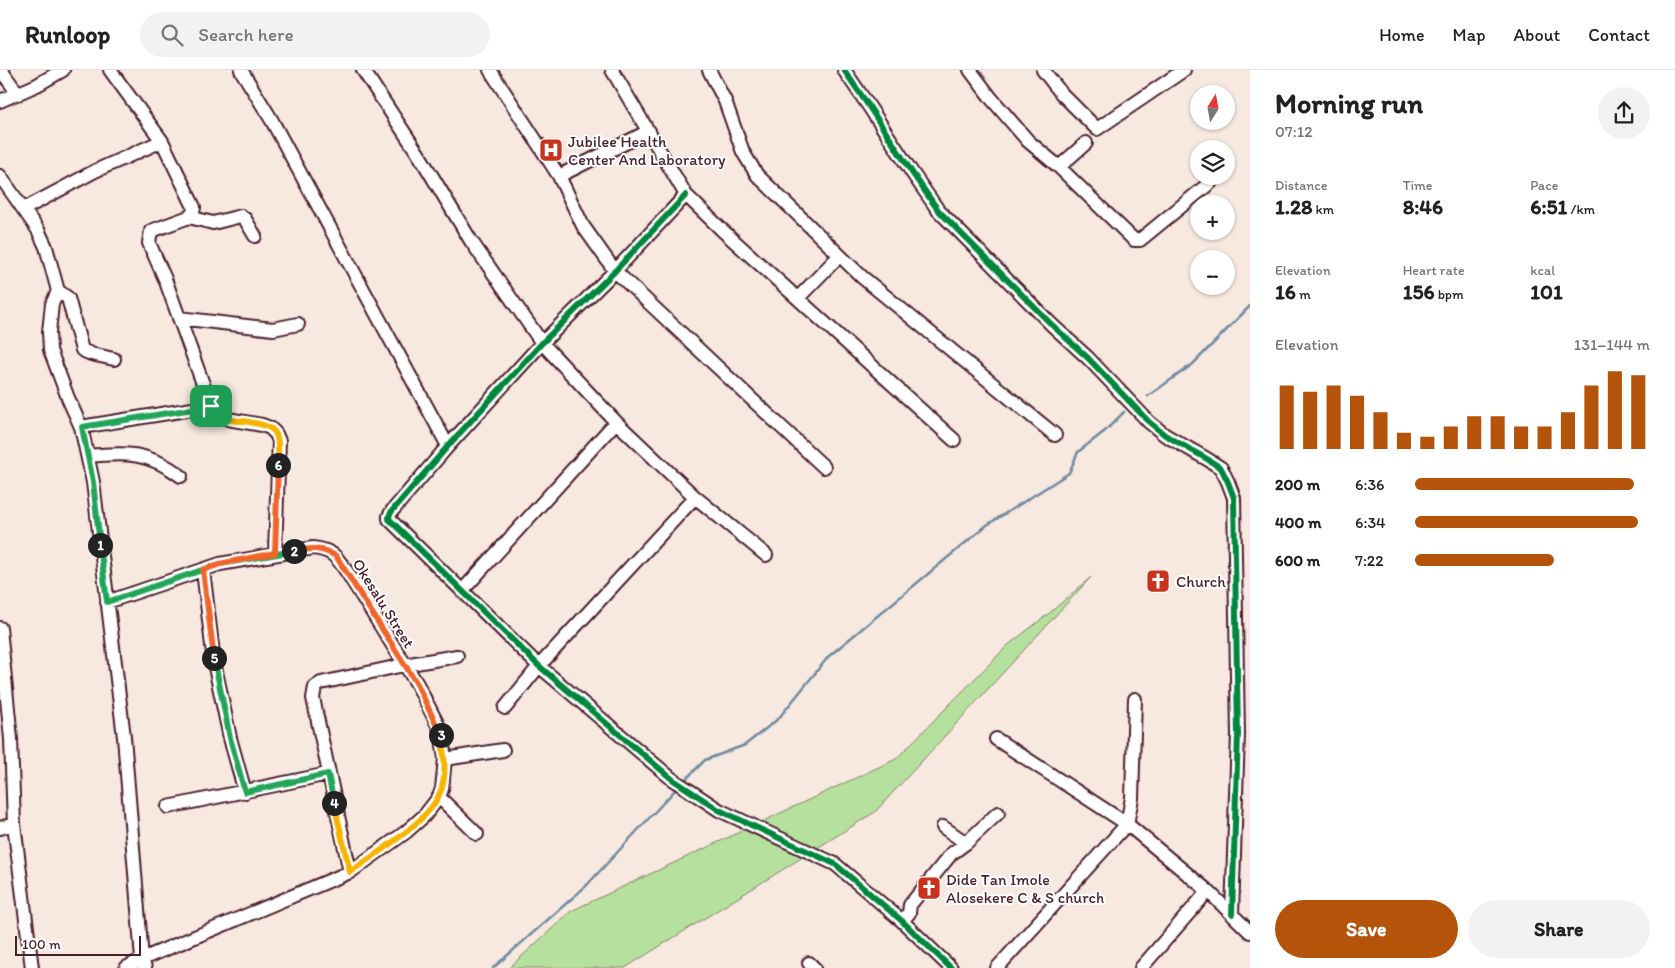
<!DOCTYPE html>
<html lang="en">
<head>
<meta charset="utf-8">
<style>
	body { margin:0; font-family:Itim,sans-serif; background:#f2f2f2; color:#222; height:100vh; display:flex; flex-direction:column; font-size:19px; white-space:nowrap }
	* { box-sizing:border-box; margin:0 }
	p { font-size:16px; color:#767676 }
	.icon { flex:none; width:28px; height:28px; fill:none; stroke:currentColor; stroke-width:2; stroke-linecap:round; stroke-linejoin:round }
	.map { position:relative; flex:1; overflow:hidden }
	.details { display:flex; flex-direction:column; background:#fff; width:425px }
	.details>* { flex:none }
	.needle { width:32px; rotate:11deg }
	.buttons { position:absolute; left:1190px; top:15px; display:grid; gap:10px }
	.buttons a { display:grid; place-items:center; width:45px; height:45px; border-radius:50%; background:#fff; box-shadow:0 1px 4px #0004; font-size:25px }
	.scale { position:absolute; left:15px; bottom:12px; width:126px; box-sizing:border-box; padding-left:5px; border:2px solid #4a1f2b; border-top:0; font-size:14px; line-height:18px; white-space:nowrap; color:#4a1f2b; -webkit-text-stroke:4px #fff; paint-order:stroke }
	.pin { position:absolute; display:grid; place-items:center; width:42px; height:42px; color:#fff; margin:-21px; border-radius:10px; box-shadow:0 2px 8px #0006 }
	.km { position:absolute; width:25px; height:25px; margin:-12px; border-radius:50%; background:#222; color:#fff; font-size:14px; line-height:25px; text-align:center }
	.round { display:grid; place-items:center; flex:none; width:52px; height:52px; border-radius:26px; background:#f2f2f2 }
	.overview { display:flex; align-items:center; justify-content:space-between; height:85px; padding:0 25px }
	h1 { font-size:28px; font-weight:700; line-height:38px }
	.stats { display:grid; grid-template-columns:repeat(3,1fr); gap:8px; height:85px; padding:5px 25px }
	.stats div { display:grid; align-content:center }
	.stats b { font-size:21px; font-weight:700 }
	.stats small { font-size:14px; font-weight:400 }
	.stats p { font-size:14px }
	.chart { height:140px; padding:10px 25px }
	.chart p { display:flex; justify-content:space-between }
	.chart svg { width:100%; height:90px; margin-top:5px; stroke:#b45309; stroke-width:6 }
	.primary-button { display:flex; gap:10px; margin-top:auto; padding:10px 25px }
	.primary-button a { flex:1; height:58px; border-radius:30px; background:#b45309; color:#fff; font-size:20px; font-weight:700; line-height:58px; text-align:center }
	.primary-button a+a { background:#f2f2f2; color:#222 }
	ul { padding:0 25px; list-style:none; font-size:16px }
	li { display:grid; grid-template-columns:80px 60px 1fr; align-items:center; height:38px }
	li i { height:12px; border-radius:6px; background:#b45309 }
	header { display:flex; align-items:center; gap:30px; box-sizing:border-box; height:70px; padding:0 25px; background:#fff; border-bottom:1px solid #e0e0e0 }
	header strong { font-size:24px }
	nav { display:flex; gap:28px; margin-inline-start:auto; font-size:18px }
	.search { width:350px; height:45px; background:#f2f2f2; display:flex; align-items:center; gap:12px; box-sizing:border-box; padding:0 18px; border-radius:28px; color:#767676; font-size:19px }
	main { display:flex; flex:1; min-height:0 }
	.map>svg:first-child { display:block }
</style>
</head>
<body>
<header>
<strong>Runloop</strong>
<div class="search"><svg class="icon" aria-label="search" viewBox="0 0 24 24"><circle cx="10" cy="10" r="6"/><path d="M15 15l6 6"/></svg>Search here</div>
<nav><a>Home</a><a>Map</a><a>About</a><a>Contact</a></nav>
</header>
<main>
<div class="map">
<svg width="1250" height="898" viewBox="0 0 1250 898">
	<rect width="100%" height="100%" fill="#f7e8e0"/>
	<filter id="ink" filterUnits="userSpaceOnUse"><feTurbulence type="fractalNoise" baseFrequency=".02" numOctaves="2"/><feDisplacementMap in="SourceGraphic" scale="10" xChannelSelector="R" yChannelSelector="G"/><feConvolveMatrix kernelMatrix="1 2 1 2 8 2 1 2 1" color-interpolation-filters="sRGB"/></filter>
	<g filter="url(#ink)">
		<!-- green -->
		<path fill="#b6e09d" stroke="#808064" d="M 1091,507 L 875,742 L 625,898 L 509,898 L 571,841 L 896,689 L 1007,576 L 1052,541 Z"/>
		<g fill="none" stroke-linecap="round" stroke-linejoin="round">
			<!-- stream -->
			<path stroke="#708a9e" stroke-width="2.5" d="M 1148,326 L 1193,294 L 1250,236
				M 683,712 L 705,690 L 745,675 L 778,649 L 829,586 L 987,455 L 1069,403 L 1078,382 L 1105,361 L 1124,342
				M 493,898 L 586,816 L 677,718"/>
			<!-- minor casing -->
			<g stroke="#4a1f2b" stroke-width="16">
				<path id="minor" d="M 1,0 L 18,24
					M 110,0 L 162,71 L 194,137 L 193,143 L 189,147 L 151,161 L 149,173 L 165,209 L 211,336
					M 241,0 L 271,49 L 448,376
					M 363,0 L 421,88 L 471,171 L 542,273 L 616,352 L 695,427 L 766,485
					M 490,0 L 559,106 L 583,156 L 615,201 L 824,397
					M 612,0 L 686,125 L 722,160 L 954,370
					M 709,0 L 725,31 L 743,82 L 757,105 L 862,207 L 1055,365
					M 844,0 L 868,35 L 913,104 L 938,140 L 1052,255 L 1088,288 L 1149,352 L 1165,365 L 1207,389 L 1221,398 L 1228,412 L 1234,428 L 1238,664 L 1232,844
					M 970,0 L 991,28 L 1028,71 L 1059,97 L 1134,170 L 1140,170 L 1211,112
					M 1043,0 L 1061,23 L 1097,59 L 1184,0
					M 0,31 L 37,15 L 63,0
					M 1059,97 L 1086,73
					M 0,106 L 38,160 L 46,177 L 58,221 L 52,234 L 49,262 L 50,280 L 68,328 L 81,357 L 93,412 L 124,667 L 142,889 L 145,898
					M 559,106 L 649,61
					M 686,125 L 615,201 L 542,273 L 448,376 L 392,441 L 389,446 L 389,449 L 539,596 L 672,709 L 719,740 L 835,794 L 902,851 L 951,898
					M 24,139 L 95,101 L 162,71
					M 189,147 L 213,153 L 241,146 L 245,149 L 255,166
					M 58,221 L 68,228 L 82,280 L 91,284 L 114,289
					M 798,228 L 839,186
					M 179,248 L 273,259 L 298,254
					M 81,357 L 211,336 L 228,349 L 262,355 L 270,358 L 276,364 L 279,371 L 275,483
					M 88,386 C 126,382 149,382 181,406
					M 203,500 L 214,592 L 230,668 L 245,722
					M 462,521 L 616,352
					M 107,532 L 220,494 L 313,478 C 332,480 336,486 347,502 L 417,614 L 441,661 L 445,689 L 442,719 L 439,727 L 425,745 L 406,762 L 350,802 L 142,889 L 126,898
					M 0,558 L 11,669 L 14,754 L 32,898
					M 505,638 L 539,596 L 695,427
					M 996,669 L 1127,754 L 1208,821 L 1250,862
					M 445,689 L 503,680
					M 439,727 L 477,764
					M 168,737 L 328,704
					M 943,757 L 966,773
					M 0,758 L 14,754
					M 350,802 L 313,628 L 315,617 L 321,613 L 404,595 L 457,586
					M 902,851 L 909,843 L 910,835 L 951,784 L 966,773 L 998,743
					M 809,893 L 814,898
					M 997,898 L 1127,754 L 1132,728 L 1135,629
					M 1141,898 L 1208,821"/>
			</g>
			<!-- minor -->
			<use href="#minor" stroke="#fff" stroke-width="12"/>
			<!-- cycleway casing -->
			<g stroke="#fff" stroke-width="9">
				<path id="cycleway" d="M 844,0 L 868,35 L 913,104 L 938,140 L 1052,255 L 1088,288 L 1149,352 L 1165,365 L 1207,389 L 1221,398 L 1228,412 L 1234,428 L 1238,664 L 1232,844
					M 686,125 L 615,201 L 542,273 L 448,376 L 392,441 L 389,446 L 389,449 L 539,596 L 672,709 L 719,740 L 835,794 L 902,851 L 951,898"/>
			</g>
			<!-- cycleway -->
			<use href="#cycleway" stroke="#00873e" stroke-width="6"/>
		</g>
	</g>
	<g fill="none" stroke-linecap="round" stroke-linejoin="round" filter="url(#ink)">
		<!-- split-1 casing -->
		<g stroke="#fff" stroke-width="10">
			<path id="split-1" d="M 100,475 L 93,412 L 82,357 L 211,336"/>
		</g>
		<!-- split-2 casing -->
		<g stroke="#fff" stroke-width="10">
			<path id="split-2" d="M 100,475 L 107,532 L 220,494 L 294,481"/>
		</g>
		<!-- split-3 casing -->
		<g stroke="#fff" stroke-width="10">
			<path id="split-3" d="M 294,481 C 312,478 320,477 336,486 L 417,614 L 441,665"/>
		</g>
		<!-- split-4 casing -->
		<g stroke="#fff" stroke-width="10">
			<path id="split-4" d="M 334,733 L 350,802 C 375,784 427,753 439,725 C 448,707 444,684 441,665"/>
		</g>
		<!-- split-5 casing -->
		<g stroke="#fff" stroke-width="10">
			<path id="split-5" d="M 214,588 L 230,668 L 245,722 L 328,704 L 334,733"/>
		</g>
		<!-- split-6 casing -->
		<g stroke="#fff" stroke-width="10">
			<path id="split-6" d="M 214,588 L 203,500 L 220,494 L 275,483 L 278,395"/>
		</g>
		<!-- split-7 casing -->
		<g stroke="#fff" stroke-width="10">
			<path id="split-7" d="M 211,336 C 217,339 222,345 227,348 C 231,351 238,351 243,351 C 279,357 279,359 278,395"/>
		</g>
		<!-- split-1 -->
		<use href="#split-1" stroke="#22a559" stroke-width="6"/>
		<!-- split-2 -->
		<use href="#split-2" stroke="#22a559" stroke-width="6"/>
		<!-- split-3 -->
		<use href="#split-3" stroke="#f0652b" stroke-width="6"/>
		<!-- split-4 -->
		<use href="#split-4" stroke="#f5b400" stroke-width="6"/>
		<!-- split-5 -->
		<use href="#split-5" stroke="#22a559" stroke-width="6"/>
		<!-- split-6 -->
		<use href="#split-6" stroke="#f0652b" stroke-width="6"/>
		<!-- split-7 -->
		<use href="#split-7" stroke="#f5b400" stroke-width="6"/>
	</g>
	<!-- icons -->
	<defs>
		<g id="hospital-square" transform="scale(1.25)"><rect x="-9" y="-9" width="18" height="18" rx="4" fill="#c8321e" stroke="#fff"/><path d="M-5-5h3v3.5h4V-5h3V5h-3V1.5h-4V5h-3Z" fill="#fff"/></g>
		<g id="church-square" transform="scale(1.25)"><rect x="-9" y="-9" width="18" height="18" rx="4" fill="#c8321e" stroke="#fff"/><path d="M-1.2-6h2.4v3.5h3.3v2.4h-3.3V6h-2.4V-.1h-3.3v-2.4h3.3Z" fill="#fff"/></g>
	</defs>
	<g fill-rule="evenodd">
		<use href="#hospital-square" x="551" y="80"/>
		<use href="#church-square" x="1158" y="511"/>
		<use href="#church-square" x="929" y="818"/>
	</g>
	<g text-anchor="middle" stroke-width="4" stroke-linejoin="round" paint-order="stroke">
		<!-- poi labels -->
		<g font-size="16" fill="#4a1f2b" stroke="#fff" text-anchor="start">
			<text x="568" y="77">Jubilee Health<tspan x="568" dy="18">Center And Laboratory</tspan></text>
			<text x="1176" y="517">Church</text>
			<text x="946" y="815">Dide Tan Imole<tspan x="946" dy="18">Alosekere C &amp; S church</tspan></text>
		</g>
		<!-- street labels -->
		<g font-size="16" fill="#4a1f2b" stroke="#fff">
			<text transform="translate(384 533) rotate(58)" y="6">Okesalu Street</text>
		</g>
	</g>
</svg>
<div class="buttons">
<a><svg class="needle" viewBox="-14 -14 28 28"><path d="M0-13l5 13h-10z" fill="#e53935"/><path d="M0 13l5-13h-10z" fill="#767676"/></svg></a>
<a><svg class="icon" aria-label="layers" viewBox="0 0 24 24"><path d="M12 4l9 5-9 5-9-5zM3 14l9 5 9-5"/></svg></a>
<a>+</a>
<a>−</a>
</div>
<div class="scale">100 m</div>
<div class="pin" style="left:211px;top:336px;background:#1e9e55"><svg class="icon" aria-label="arrive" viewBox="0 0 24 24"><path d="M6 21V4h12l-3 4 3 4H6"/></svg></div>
<b class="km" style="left:100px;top:475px">1</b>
<b class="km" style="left:294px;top:481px">2</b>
<b class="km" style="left:441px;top:665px">3</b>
<b class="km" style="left:334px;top:733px">4</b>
<b class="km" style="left:214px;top:588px">5</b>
<b class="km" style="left:278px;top:395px">6</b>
</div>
<section class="details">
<div class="overview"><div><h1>Morning run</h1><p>07:12</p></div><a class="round"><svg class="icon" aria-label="share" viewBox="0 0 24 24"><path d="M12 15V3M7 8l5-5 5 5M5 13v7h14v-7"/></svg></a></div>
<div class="stats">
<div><p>Distance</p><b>1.28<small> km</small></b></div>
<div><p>Time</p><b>8:46</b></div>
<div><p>Pace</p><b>6:51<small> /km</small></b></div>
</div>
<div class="stats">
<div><p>Elevation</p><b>16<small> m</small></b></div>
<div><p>Heart rate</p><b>156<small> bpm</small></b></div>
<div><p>kcal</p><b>101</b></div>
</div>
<div class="chart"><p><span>Elevation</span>131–144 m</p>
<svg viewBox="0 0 160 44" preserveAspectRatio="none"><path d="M5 44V13M15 44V16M25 44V13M35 44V18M45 44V26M55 44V36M65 44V38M75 44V33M85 44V28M95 44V28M105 44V33M115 44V33M125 44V26M135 44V13M145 44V6M155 44V8"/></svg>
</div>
<ul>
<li><b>200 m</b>6:36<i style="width:93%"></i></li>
<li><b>400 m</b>6:34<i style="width:95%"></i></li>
<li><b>600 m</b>7:22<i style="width:59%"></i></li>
</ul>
<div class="primary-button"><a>Save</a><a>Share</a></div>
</section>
</main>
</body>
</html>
